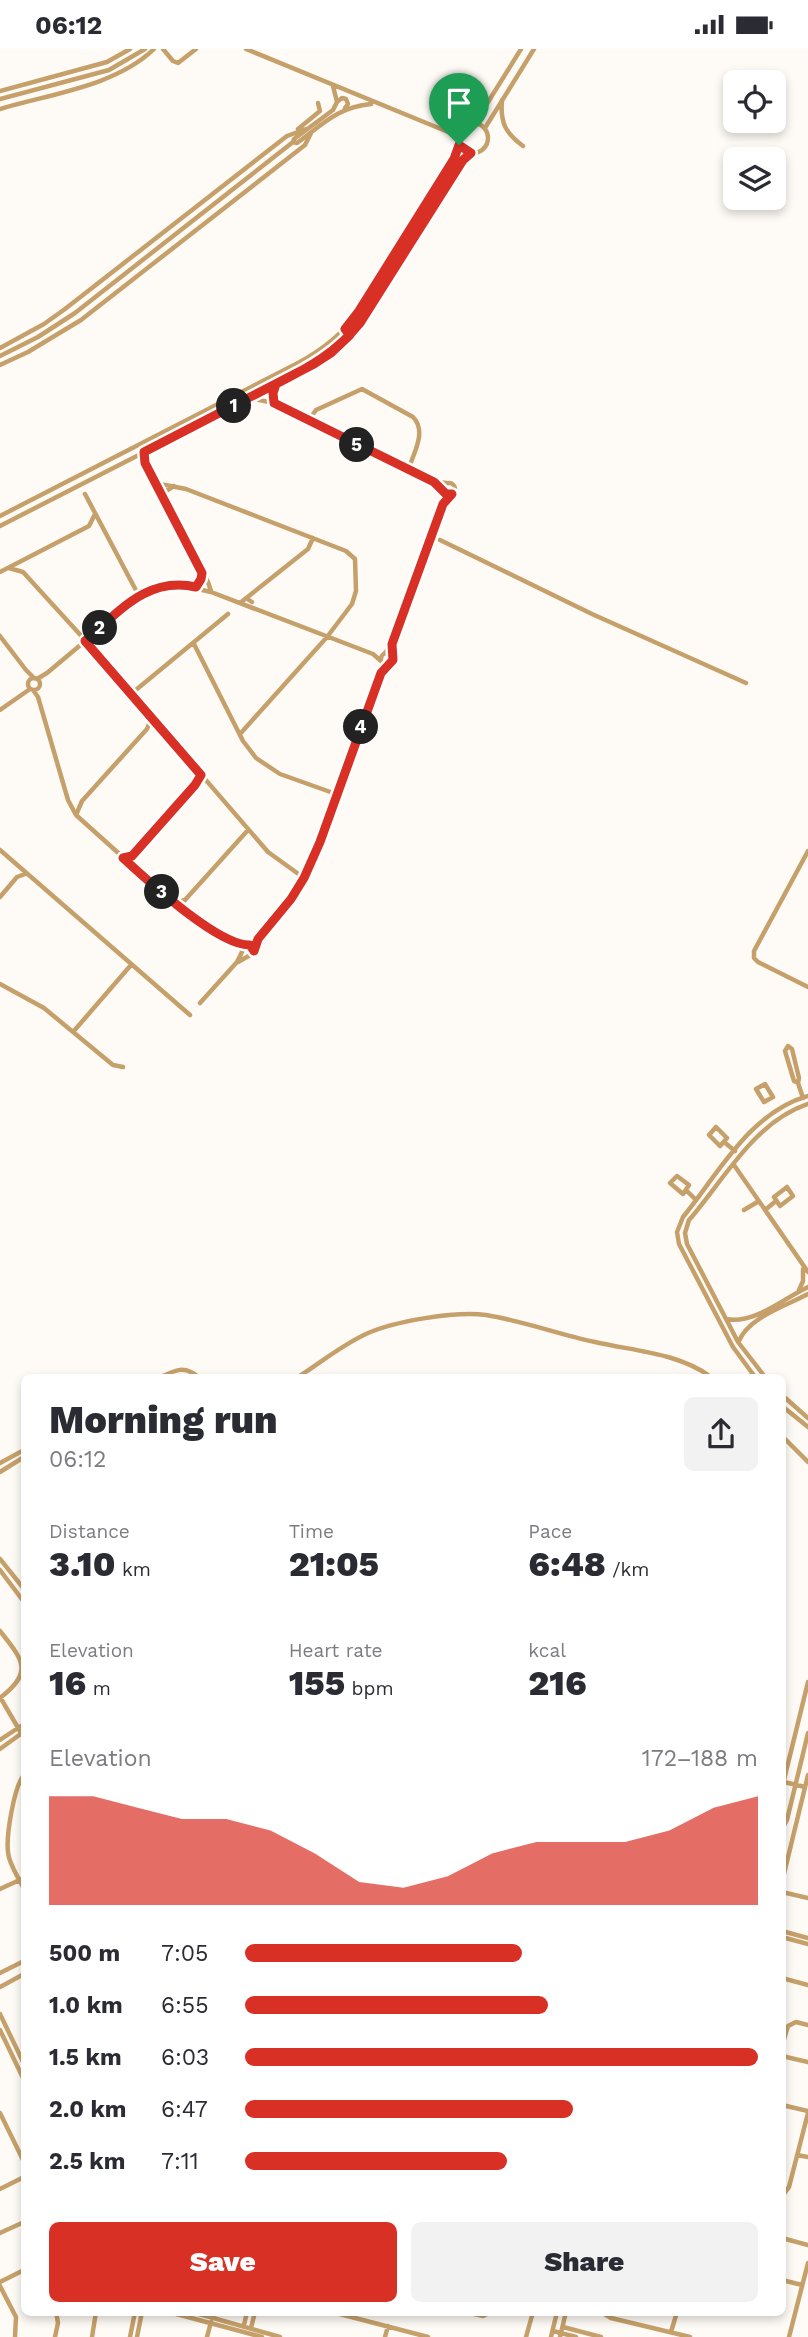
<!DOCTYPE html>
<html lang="en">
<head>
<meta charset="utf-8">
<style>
	body { margin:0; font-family:"Work Sans",sans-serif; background:#f2f2f3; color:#2b2b33; height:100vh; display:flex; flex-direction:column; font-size:26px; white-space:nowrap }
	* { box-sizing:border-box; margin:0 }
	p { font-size:23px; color:#7c7c81 }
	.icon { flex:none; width:38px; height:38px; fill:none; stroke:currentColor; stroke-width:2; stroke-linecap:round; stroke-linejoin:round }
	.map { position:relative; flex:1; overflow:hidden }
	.details { position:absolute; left:21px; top:1325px; width:765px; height:942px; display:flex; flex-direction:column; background:#fff; border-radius:10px; box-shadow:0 4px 10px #0003 }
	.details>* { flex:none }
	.buttons { position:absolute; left:723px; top:21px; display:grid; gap:14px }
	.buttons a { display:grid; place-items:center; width:63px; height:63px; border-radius:10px; background:#fff; box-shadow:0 4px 10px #0003; font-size:35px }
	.pin { position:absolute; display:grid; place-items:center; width:60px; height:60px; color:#fff; margin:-72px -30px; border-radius:50% 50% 50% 0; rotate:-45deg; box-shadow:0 0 7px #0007 }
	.pin .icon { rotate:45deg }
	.km { position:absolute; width:35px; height:35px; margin:-18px; border-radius:50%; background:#222; color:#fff; font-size:19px; line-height:35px; text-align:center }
	.round { display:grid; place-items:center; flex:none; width:74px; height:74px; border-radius:10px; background:#f2f2f3 }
	.summary { display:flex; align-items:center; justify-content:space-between; height:119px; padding:0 28px }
	h1 { font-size:38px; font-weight:800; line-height:52px }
	.stats { display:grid; grid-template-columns:repeat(3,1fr); gap:10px; height:119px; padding:7px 28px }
	.stats div { display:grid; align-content:center }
	.stats b { font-size:35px; font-weight:800 }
	.stats small { font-size:19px; font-weight:400 }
	.stats p { font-size:19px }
	.chart { height:196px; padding:14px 28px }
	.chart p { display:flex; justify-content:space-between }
	.chart svg { width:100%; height:126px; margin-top:7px; fill:#d93025; opacity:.7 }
	.button { display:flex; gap:14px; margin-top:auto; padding:14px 28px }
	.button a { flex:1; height:80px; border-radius:10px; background:#d93025; color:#fff; font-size:28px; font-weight:800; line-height:80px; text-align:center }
	.button a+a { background:#f2f2f3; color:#2b2b33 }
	ul { padding:0 28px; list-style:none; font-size:23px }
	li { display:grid; grid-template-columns:112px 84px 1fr; align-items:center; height:52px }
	li i { height:18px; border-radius:9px; background:#d93025 }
	.status { display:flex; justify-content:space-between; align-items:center; height:49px; padding:0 35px; background:#fff; direction:ltr }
	.status svg { height:19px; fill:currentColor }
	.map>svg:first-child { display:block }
</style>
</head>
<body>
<div class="status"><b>06:12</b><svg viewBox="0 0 49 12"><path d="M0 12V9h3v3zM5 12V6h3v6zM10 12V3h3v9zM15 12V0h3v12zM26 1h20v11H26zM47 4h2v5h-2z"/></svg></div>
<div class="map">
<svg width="808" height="2288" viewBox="0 0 808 2288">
	<rect width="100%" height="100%" fill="#fefbf6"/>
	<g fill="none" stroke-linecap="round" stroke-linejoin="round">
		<!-- street -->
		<path stroke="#c6a06a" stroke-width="4.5" d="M 163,0 L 173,12 L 178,14 L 196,0
			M 246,0 L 458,87
			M 0,42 L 107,13 L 130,0
			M 0,50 L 109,21 L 145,0
			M 502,51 C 500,73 505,84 523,97
			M 337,53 L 342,49 L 346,50 L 348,55 L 345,59
			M 0,60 C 50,45 116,37 154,0
			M458 89a15 15 0 1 1 30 0a15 15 0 1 1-30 0Z
			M 475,74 L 521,0
			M 485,79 L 534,0
			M 298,80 L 320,62 L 318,54
			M 293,93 L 297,94 C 323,75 338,58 371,55
			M 0,299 L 44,275 L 65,260 L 287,87 L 306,80
			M 0,307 L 38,288 L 75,264 L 293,93 L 294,90 L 333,61 L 337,53 L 333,37
			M 0,316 L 28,303 L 81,271 L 305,96 L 311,84
			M 249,349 L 274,354 L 434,433 L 447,434
			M 274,353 L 273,344 L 276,335
			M 308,372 L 316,361 L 362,340 L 413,368 C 427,382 414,404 408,421
			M 144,403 L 145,414 L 208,533 L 211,542
			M443 440a6 6 0 1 1 12 0a6 6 0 1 1-12 0Z
			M 155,434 L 186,440 L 346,502 L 355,510 L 356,542 L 352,555 L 327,588 L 240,685
			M 85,445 L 139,547
			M 163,451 L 166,442 L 174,437
			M 0,467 L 298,314 C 322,301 343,285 359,262 L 454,110 L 459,96
			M 0,477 L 295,326 C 324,310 347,292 366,266 L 461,114 L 471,104
			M 440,491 L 592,565 L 746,634
			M 9,519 L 23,523 L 85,591 L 268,803 L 304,829
			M 0,523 L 89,477 L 95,465
			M 246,549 L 252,553
			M 240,554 L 308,500 L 313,489
			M 0,587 L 26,621 L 34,629
			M 194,595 L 243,692 L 256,709 L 280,725 L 336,745
			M381 610a6 6 0 1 1 12 0a6 6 0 1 1-12 0Z
			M 385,604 L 392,595 L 443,455 L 452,445
			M28 635a6 6 0 1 1 12 0a6 6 0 1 1-12 0Z
			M 37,630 L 47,624 L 139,547 L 159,537 L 176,535 L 211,543 L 373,605 L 381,612
			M 33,641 L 38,648 L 68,751 L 76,766 L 174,854 L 236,895 L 242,901
			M 131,645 L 228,565
			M 0,661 L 30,640
			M 76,766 L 82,752 L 147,680 L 151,670
			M 0,801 L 190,966
			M 808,802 L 754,902 L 754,909 L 758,913 L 808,938
			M 123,809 L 132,807 L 195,736 L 200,726
			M 0,848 L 17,828 L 25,825
			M 175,854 L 185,851 L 248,781
			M 248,896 C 299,862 316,800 336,745 C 350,705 366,665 381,624 L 388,616
			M 238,913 L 254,904 L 252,898 L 246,896
			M 0,935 L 44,959 L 113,1016 L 123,1018
			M 200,954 L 237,913 L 242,903
			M 73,983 L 131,916
			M 788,997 L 792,1000 L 799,1029 L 798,1034 L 794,1032 L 785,1002 Z
			M 798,1034 L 803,1049
			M 765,1035 L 773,1048 L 764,1053 L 756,1040 Z
			M 716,1078 L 727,1089 L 720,1097 L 709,1086 Z
			M 724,1093 L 735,1102
			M 734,1116 L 808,1223
			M 677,1127 L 689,1136 L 683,1145 L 670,1134 Z
			M 787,1138 L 793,1147 L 780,1157 L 774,1148 Z
			M 686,1141 L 696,1151
			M 744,1161 L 759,1152
			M 765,1161 L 776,1152
			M 799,1241 L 803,1232 L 803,1220
			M 726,1270 C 754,1276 784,1249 808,1238
			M 739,1292 C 749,1268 786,1257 808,1245
			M 161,1328 C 175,1321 185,1316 198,1328
			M 298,1328 C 320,1314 342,1296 366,1285 C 394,1272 456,1262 486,1266 C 523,1272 558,1285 595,1293 C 634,1302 679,1304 711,1328
			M 755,1328 L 733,1298 L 679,1195 L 677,1183 L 683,1168 C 719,1124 749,1064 808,1047
			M 765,1328 L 738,1293 L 687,1195 L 685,1184 L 689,1171 C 724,1131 754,1073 808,1055
			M 782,1346 L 808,1369
			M 782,1357 L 808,1378
			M 782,1387 L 808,1413
			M 0,1414 L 24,1401
			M 0,1423 L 24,1408
			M 0,1510 L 24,1540
			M 0,1521 L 24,1553
			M 0,1582 C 23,1611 34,1623 0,1649
			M 0,1648 L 24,1689
			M 0,1691 L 24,1675
			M 0,1700 L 22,1684
			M 24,1726 C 14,1737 6,1787 8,1803 C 9,1816 19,1829 24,1840
			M 784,1733 L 805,1738
			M 782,1739 L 808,1633
			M 782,1780 L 787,1771 L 808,1684
			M 782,1833 L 808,1726
			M 0,1840 L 24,1829
			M 782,1843 L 808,1849
			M 782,1882 L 808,1889
			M 782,1888 L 808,1895
			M 0,1924 L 24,1912
			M 782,1929 L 808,1936
			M 0,1938 L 24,1925
			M 0,1965 L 24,2015
			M 0,1981 L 24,2031
			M 782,1997 L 788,1977 L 796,1973 L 808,1976
			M 782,2007 L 808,2013
			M 782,2056 L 808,2062
			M 0,2064 L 24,2113
			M 797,2106 L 808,2108
			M 0,2140 L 24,2128
			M 782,2147 L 789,2138 L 808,2064
			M 0,2184 L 24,2173
			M 782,2189 L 808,2196
			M 782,2231 L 802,2236
			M 0,2233 L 24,2221
			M 0,2237 L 16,2268 L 15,2288
			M 169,2263 L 262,2288
			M 192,2263 L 280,2288
			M 332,2263 L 428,2288
			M 466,2263 L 483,2267 L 491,2263
			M 601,2263 L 611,2269 L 690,2288
			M 244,2276 L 247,2263
			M 563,2278 L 601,2288
			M 251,2279 L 255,2263
			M 553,2282 L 576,2288
			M 671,2283 L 677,2263
			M 55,2288 L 58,2274 L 56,2263
			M 92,2288 L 96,2263
			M 130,2288 L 135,2263
			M 137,2288 L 142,2263
			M 207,2288 L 211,2273
			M 385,2288 L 388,2277
			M 526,2288 L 533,2263
			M 551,2288 L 557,2263
			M 560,2288 L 566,2263
			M 789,2288 L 808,2214"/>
	</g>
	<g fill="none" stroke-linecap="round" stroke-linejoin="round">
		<!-- route casing -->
		<g stroke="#fff" stroke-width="14">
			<path id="route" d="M 459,96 L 454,110 L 359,262 L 345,280 L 350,286 L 331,304 L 314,315 L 144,403 L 145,414 L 202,524 L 201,530 L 196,538 C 147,527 119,563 85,592 L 201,726 L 195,736 L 132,807 L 123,809 C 148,832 218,897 250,896 L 254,902 L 258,890 L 291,850 L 304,829 L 320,793 L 381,624 L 393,611 L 392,595 L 443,455 L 452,445 L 446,445 L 434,433 L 274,354 L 273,344 L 276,335 C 308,319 337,303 360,274 L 463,111 L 471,104 L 459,96"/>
		</g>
		<!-- route -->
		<use href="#route" stroke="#d93025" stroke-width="9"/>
	</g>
</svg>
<div class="buttons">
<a><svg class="icon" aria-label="locate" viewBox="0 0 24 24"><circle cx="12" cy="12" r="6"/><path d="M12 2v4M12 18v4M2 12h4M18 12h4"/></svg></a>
<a><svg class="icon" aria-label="layers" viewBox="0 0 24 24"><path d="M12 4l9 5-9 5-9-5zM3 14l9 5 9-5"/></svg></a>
</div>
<div class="pin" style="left:459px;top:96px;background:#1e9e55"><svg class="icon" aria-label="arrive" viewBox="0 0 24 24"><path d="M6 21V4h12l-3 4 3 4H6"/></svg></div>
<b class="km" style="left:234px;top:357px">1</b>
<b class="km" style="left:100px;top:579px">2</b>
<b class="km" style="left:162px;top:843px">3</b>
<b class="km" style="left:361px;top:678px">4</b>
<b class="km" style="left:357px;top:396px">5</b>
<section class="details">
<div class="summary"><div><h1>Morning run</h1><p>06:12</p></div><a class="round"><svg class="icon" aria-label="share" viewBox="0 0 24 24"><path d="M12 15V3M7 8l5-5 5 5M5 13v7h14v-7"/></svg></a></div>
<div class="stats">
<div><p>Distance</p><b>3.10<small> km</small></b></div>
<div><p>Time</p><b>21:05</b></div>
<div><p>Pace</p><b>6:48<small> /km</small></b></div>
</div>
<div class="stats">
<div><p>Elevation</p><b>16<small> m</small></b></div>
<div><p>Heart rate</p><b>155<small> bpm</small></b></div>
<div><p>kcal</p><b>216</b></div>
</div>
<div class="chart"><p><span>Elevation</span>172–188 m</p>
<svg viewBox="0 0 160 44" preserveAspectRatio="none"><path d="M0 44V6L10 6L20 10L30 14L40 14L50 18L60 26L70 36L80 38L90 34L100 26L110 22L120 22L130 22L140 18L150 10L160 6V44z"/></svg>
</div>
<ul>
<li><b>500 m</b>7:05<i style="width:54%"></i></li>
<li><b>1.0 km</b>6:55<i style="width:59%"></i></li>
<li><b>1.5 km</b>6:03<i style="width:100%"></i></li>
<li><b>2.0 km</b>6:47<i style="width:64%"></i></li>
<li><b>2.5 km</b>7:11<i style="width:51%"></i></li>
</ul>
<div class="button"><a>Save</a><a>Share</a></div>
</section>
</div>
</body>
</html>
